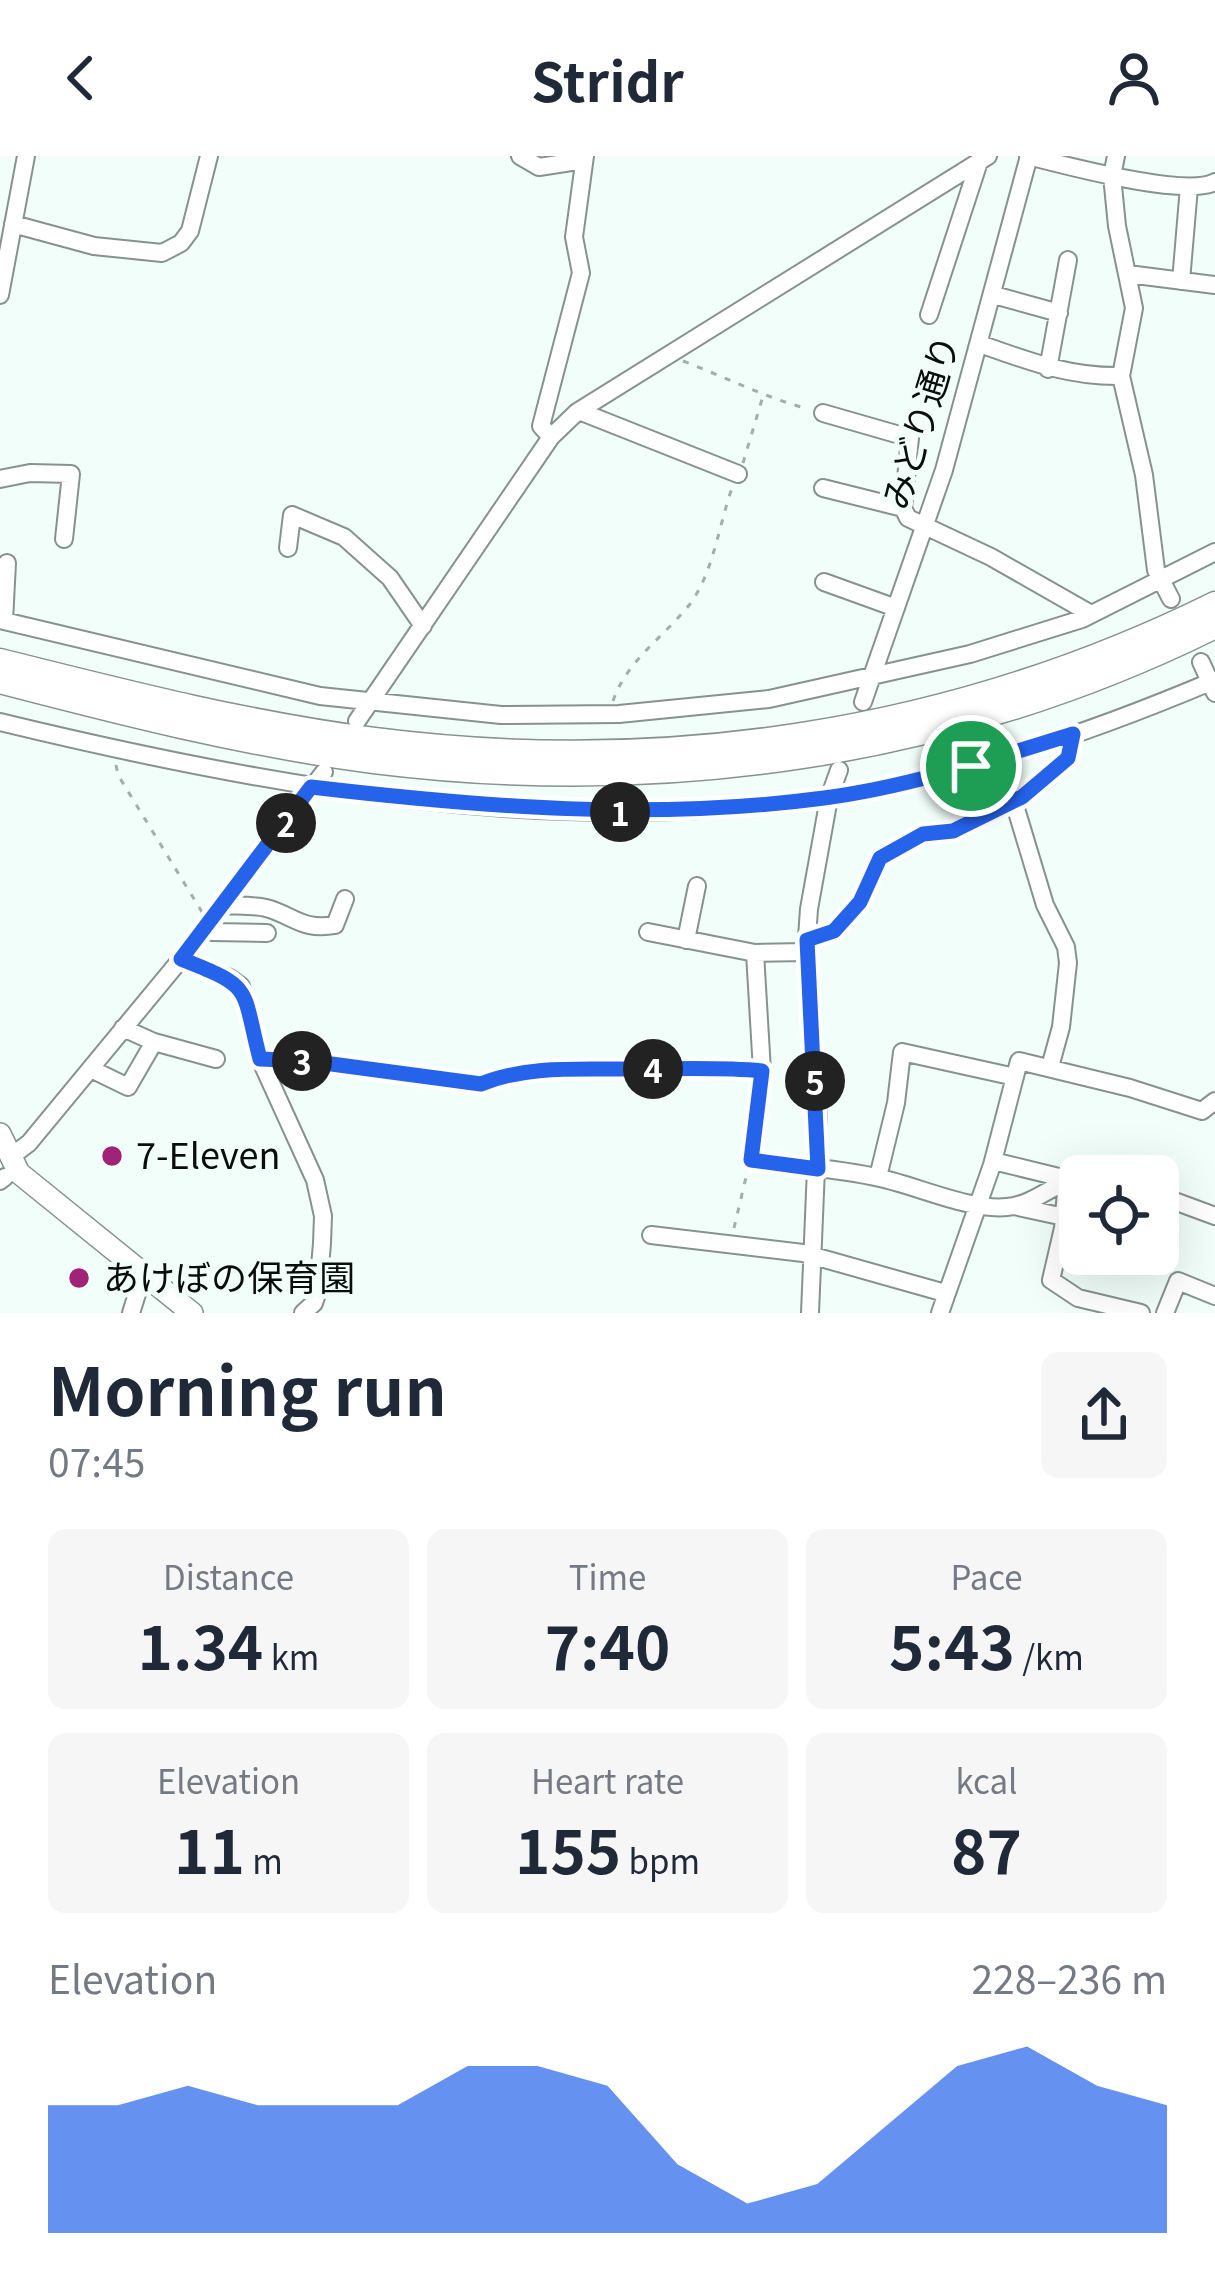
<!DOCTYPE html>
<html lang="en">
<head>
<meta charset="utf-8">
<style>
	body { margin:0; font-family:Georgia,"Noto Sans JP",serif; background:#f6f6f7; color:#1f2937; height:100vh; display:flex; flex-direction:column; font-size:45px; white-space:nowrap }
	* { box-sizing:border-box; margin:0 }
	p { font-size:39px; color:#747a83 }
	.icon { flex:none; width:66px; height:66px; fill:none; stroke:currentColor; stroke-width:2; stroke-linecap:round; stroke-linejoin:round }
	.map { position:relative; height:1157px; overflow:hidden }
	.sheet { display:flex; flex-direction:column; background:#fff; flex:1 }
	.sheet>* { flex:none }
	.controls { position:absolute; left:1059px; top:999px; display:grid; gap:24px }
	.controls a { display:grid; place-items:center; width:120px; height:120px; border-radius:18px; background:#fff; box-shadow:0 12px 48px #0002; font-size:60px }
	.pin { position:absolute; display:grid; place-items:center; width:102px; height:102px; color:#fff; margin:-51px; border:6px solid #fff; border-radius:50%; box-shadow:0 3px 12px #0007 }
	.km { position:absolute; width:60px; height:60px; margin:-30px; border-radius:50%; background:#222; color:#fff; font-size:33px; line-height:60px; text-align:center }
	.round { display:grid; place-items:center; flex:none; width:126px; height:126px; border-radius:18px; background:#f6f6f7 }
	.overview { display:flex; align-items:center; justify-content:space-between; height:204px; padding:0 48px }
	h1 { font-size:66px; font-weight:700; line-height:90px }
	.stats { display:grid; grid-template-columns:repeat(3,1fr); gap:18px; height:204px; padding:12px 48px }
	.stats div { display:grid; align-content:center; border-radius:18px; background:#f6f6f7; text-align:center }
	.stats b { font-size:60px; font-weight:700 }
	.stats small { font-size:33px; font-weight:400 }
	.stats p { font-size:33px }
	.chart { height:336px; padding:24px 48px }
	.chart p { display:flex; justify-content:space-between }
	.chart svg { width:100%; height:216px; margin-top:12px; fill:#2563eb; opacity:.7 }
	header { display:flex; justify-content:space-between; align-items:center; height:156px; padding:0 48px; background:#fff; font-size:54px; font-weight:700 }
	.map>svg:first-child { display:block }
</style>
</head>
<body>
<header><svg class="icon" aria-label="back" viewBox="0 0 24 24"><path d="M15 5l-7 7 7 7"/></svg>Stridr<svg class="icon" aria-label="person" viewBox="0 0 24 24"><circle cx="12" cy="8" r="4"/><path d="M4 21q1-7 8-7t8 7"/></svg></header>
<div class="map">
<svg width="1215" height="1157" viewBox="0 0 1215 1157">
	<rect width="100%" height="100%" fill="#f1fefa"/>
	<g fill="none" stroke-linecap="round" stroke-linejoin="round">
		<!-- minor casing -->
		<g stroke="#86928e" stroke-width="20">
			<path id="minor" d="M 520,0 L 539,11 L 584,4
				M 1028,0 C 1064,9 1185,42 1215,26
				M 1116,0 L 1112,20 L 1117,70 L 1134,152 L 1121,220 L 1144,319 L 1156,414 L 1171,443
				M 13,68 L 94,90 L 162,97 L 181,87 L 190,75 L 209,0
				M 1128,118 L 1215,129
				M 1181,125 L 1189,31
				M 0,139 L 26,0
				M 994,139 L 1059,157
				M 929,159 L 979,6
				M 980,188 C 1028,205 1069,221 1121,220
				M 1048,213 L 1068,104
				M 579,255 L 738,318
				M 823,257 L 910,282 L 903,352 L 908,362 L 991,401 L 1091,458
				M 551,281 L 541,270 L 581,117 L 574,81 L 585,0
				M 0,323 L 30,317 L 71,318 L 64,383
				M 823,332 L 903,352
				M 288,392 L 292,359 L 344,381 L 390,422 L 423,470
				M 824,426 L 896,452
				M 0,464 L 320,540 L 501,559 L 619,558 L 769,543 L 970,498 L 1082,463 L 1215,396
				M 4,465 L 7,407
				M 1201,506 L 1215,537
				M 863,546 L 944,314 L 1029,0
				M 357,565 L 551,281 L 577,256 L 988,0
				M 0,566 C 268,631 550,682 826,642 C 958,623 1092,576 1215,524
				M 223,749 C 237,750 253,749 266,752 C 293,759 302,775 335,769 L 345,743
				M 209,767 L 212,776 L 267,777
				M 648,776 L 755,797
				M 686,784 L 697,730
				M 807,784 L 834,775 L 860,746 L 880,702 L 923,678 L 953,675 L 1014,646
				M 806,796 L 755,797 L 762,915 L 751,1004 C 793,1010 838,1012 880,1022 C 917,1030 971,1055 1007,1051 C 1042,1048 1065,1013 1102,1020
				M 181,803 L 230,822 L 241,830 L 260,903 L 315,1024 L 323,1060 L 322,1087 L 318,1135 L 314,1147 L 303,1157
				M 123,872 L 154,886 L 216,903
				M 1050,911 L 1061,871 L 1068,807 L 1066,791 L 1045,749 L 1014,646 C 1042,628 1068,612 1073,578
				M 91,913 L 128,931 L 154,886
				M 13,999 L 29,987 L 181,803 L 324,616
				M 993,1005 L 1067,1023 L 1063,1072 L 1051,1124 L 1078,1142 L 1141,1157
				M 878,1021 L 896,947 L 902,896 L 1015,921
				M 0,1025 L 5,1021
				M 1158,1039 L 1215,1060
				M 1014,1050 L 1064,1061
				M 651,1079 L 803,1097 L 945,1137
				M 131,1157 L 143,1119
				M 810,1157 L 818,964 L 806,796 L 809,753 L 829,642 L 839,614
				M 940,1157 L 992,1009 L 1019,905 L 1130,932 L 1202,955 L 1215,945
				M 1165,1157 L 1178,1125 L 1215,1140"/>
		</g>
		<!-- major casing -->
		<g stroke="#86928e" stroke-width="24">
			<path id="major" d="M 0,978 L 19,1017 L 192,1157"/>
		</g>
		<!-- highway casing -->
		<g stroke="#86928e" stroke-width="27">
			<path id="highway" d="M 0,505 C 123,536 248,568 374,584 C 664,621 952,578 1215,448
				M 0,525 C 123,557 248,589 374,605 C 663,641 953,600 1215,470"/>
		</g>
		<!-- path -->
		<path stroke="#a3adaa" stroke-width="3" stroke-dasharray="6 9" stroke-linecap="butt" d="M 683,205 C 725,221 764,241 808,253
			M 743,307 L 763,240
			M 613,545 C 627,504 664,481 690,448 C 713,417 719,369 732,332
			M 116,609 L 118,619 L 202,756
			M 274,904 L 481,927 C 531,907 588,915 641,914 C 677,913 711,910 746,913
			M 734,1072 L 747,1017"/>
		<!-- minor -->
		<use href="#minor" stroke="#fff" stroke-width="16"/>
		<!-- major -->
		<use href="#major" stroke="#fff" stroke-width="21"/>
		<!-- highway -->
		<use href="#highway" stroke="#fff" stroke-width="24"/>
	</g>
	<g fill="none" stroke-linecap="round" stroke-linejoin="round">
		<!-- route casing -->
		<g stroke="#fff" stroke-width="24">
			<path id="route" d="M 1073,578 L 1068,602 L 1022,641 L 953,675 L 923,678 L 880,702 L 860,746 L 834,775 L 807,784 L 818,1013 L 751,1004 L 762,915 C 720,911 681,913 639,913 C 587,914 530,908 481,928 L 309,905 L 260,903 C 241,830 255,832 181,803 L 311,631 C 482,651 652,665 824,642 C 909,631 992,603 1073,578 Z"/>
		</g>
		<!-- route -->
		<use href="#route" stroke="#2563eb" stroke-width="15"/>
	</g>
	<!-- markers -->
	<g fill="#a02377" stroke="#f1fefa" stroke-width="4.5">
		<circle cx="112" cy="1000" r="12"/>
		<circle cx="79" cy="1122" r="12"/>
	</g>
	<g text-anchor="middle" stroke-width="10" stroke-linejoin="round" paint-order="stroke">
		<!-- street labels -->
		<g font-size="36" fill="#090d0c" stroke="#f1fefa">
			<text transform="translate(921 266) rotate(-73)" y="13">みどり通り</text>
		</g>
		<!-- poi labels -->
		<g font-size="36" fill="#090d0c" stroke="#f1fefa" text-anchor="start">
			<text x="136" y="1013">7-Eleven</text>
			<text x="103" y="1135">あけぼの保育園</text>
		</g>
	</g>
</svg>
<div class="controls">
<a><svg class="icon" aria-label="locate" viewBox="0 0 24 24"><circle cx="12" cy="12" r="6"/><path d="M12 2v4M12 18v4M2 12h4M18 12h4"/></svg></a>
</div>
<div class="pin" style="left:971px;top:610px;background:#1e9e55"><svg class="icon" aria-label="arrive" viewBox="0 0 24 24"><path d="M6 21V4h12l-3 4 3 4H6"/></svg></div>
<b class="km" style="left:620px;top:656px">1</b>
<b class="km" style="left:286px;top:667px">2</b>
<b class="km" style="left:302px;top:905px">3</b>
<b class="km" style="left:653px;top:913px">4</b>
<b class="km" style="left:815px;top:925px">5</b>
</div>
<section class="sheet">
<div class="overview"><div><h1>Morning run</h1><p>07:45</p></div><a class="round"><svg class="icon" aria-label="share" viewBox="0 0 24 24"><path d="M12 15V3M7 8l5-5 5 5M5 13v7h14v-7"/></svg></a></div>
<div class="stats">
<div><p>Distance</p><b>1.34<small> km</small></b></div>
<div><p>Time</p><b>7:40</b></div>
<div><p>Pace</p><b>5:43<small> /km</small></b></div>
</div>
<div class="stats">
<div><p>Elevation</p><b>11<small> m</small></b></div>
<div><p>Heart rate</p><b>155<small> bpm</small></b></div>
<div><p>kcal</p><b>87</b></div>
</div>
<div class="chart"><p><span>Elevation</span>228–236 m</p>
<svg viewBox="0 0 160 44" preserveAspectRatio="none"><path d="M0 44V18L10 18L20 14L30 18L40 18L50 18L60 10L70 10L80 14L90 30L100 38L110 34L120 22L130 10L140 6L150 14L160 18V44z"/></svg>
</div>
</section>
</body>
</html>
